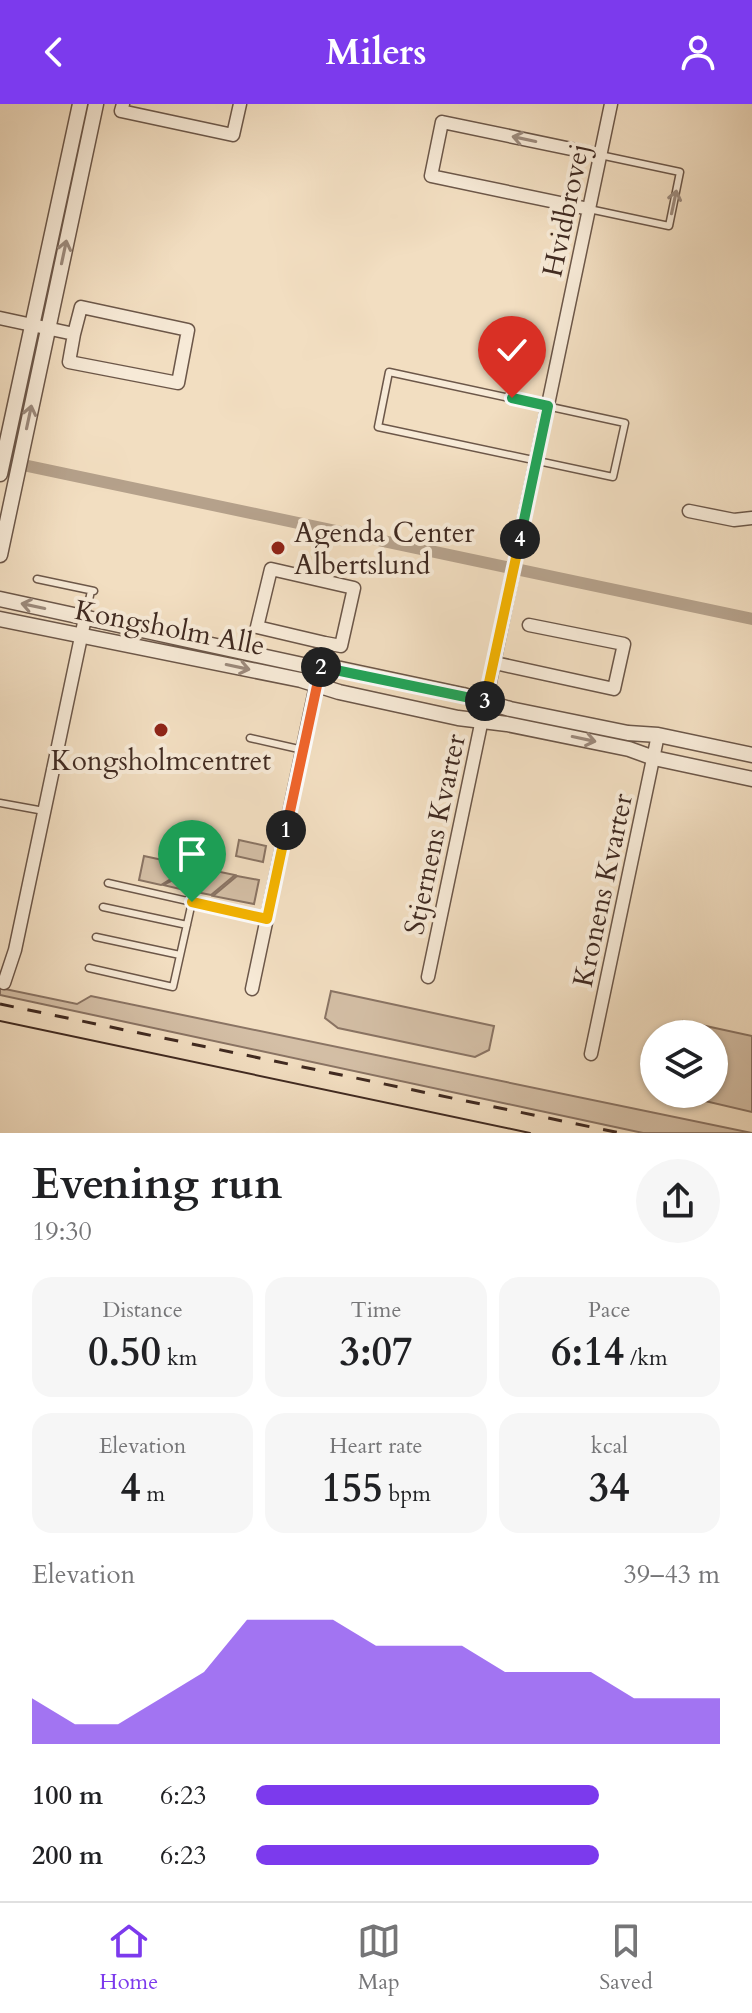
<!DOCTYPE html>
<html lang="en">
<head>
<meta charset="utf-8">
<style>
	body { margin:0; font-family:Cardo,serif; background:#f6f6f6; color:#202124; height:100vh; display:flex; flex-direction:column; font-size:30px; white-space:nowrap }
	* { box-sizing:border-box; margin:0 }
	p { font-size:26px; color:#757577 }
	.icon { flex:none; width:44px; height:44px; fill:none; stroke:currentColor; stroke-width:2; stroke-linecap:round; stroke-linejoin:round }
	.map { position:relative; height:1029px; overflow:hidden }
	.panel { display:flex; flex-direction:column; background:#fff; flex:1 }
	.panel>* { flex:none }
	.buttons { position:absolute; left:640px; top:916px; display:grid; gap:16px }
	.buttons a { display:grid; place-items:center; width:88px; height:88px; border-radius:50%; background:#fff; box-shadow:0 2px 6px #0004; font-size:40px }
	.pin { position:absolute; display:grid; place-items:center; width:68px; height:68px; color:#fff; margin:-82px -34px; border-radius:50% 50% 50% 0; rotate:-45deg; box-shadow:0 0 8px #0007 }
	.pin .icon { rotate:45deg }
	.km { position:absolute; width:40px; height:40px; margin:-20px; border-radius:50%; background:#222; color:#fff; font-size:22px; line-height:40px; text-align:center }
	.round { display:grid; place-items:center; flex:none; width:84px; height:84px; border-radius:42px; background:#f6f6f6 }
	.head { display:flex; align-items:center; justify-content:space-between; height:136px; padding:0 32px }
	h1 { font-size:44px; font-weight:600; line-height:60px }
	.figures { display:grid; grid-template-columns:repeat(3,1fr); gap:12px; height:136px; padding:8px 32px }
	.figures div { display:grid; align-content:center; border-radius:20px; background:#f6f6f6; text-align:center }
	.figures b { font-size:40px; font-weight:600 }
	.figures small { font-size:22px; font-weight:400 }
	.figures p { font-size:22px }
	.chart { height:224px; padding:16px 32px }
	.chart p { display:flex; justify-content:space-between }
	.chart svg { width:100%; height:144px; margin-top:8px; fill:#7c3aed; opacity:.7 }
	ul { padding:0 32px; list-style:none; font-size:26px }
	li { display:grid; grid-template-columns:128px 96px 1fr; align-items:center; height:60px }
	li i { height:20px; border-radius:10px; background:#7c3aed }
	header { display:flex; justify-content:space-between; align-items:center; height:104px; padding:0 32px; background:#7c3aed; color:#fff; font-size:36px; font-weight:600 }
	.tabs { display:flex; justify-content:space-around; align-items:center; height:112px; border-top:2px solid #e0e0e0; background:#fff; font-size:22px; color:#757577 }
	.tabs a { display:grid; justify-items:center; gap:4px }
	.tabs .current { color:#7c3aed }
	.map>svg:first-child { display:block }
</style>
</head>
<body>
<header><svg class="icon" aria-label="back" viewBox="0 0 24 24"><path d="M15 5l-7 7 7 7"/></svg>Milers<svg class="icon" aria-label="person" viewBox="0 0 24 24"><circle cx="12" cy="8" r="4"/><path d="M4 21q1-7 8-7t8 7"/></svg></header>
<div class="map">
<svg width="752" height="1029" viewBox="0 0 752 1029">
	<rect width="100%" height="100%" fill="#f2dec1"/>
	<filter id="stains"><feTurbulence type="fractalNoise" baseFrequency=".0025" numOctaves="4"/><feColorMatrix values="0 0 0 0 .2 0 0 0 0 .09 0 0 0 0 .02 0 0 0 .5 -.17"/></filter>
	<radialGradient id="worn" r=".72"><stop offset=".6" stop-color="#630" stop-opacity="0"/><stop offset="1" stop-color="#630" stop-opacity=".3"/></radialGradient>
	<!-- green -->
	<path fill="#d4bfa6" stroke="#8a7464" stroke-width="2" d="M 239,736 L 266,742 L 263,758 L 236,752 Z
		M 144,752 L 186,761 L 185,766 L 161,781 L 139,776 Z
		M 189,762 L 199,764 L 193,788 L 163,781 L 183,771 Z
		M 201,764 L 235,771 L 211,791 L 196,788 Z
		M 237,772 L 259,776 L 254,800 L 213,792 Z
		M 0,884 L 77,900 L 91,892 L 752,1029 L 643,1029 L 0,891 Z
		M 331,887 L 494,922 L 489,946 L 475,953 L 338,924 L 325,914 Z
		M 683,917 L 752,932 L 752,1008 L 675,990 L 714,990 L 714,930 L 680,930 Z"/>
	<g fill="none" stroke-linecap="round" stroke-linejoin="round">
		<!-- canal -->
		<path stroke="#b5a18b" stroke-width="12" d="M 0,356 L 752,515"/>
		<!-- service casing -->
		<g stroke="#6c5749" stroke-width="9">
			<path id="service" d="M 589,105 L 669,122 L 680,68 L 600,51
				M 389,268 L 625,319 L 613,373 L 378,323 Z
				M 37,475 L 94,487
				M 85,514 L 91,487
				M 250,634 L 303,646
				M 0,699 L 44,707
				M 108,779 L 267,815
				M 103,803 L 187,821
				M 96,833 L 180,851
				M 89,864 L 173,883 L 192,798"/>
		</g>
		<!-- minor casing -->
		<g stroke="#6c5749" stroke-width="15">
			<path id="minor" d="M 123,0 L 121,7 L 233,31 L 240,0
				M 589,105 L 431,72 L 442,18 L 600,51
				M 0,214 L 74,230 L 69,258 L 178,279 L 188,226 L 81,203 L 74,230
				M 689,407 L 734,416 L 752,414
				M 495,559 L 614,585 L 624,540 L 529,521
				M 428,873 L 611,0
				M 4,879 L 15,846 L 85,514
				M 252,885 L 325,539 L 341,542 L 354,484 L 271,465 L 257,523 L 325,539
				M 591,950 L 658,631"/>
		</g>
		<!-- tertiary casing -->
		<g stroke="#6c5749" stroke-width="17">
			<path id="tertiary" d="M 0,370 L 80,0
				M 0,451 L 96,0
				M 0,495 L 303,561 L 341,565 L 463,591 L 510,605 L 628,629 L 658,631 L 752,651
				M 0,515 L 301,576 L 339,588 L 458,614 L 507,620 L 629,645 L 654,654 L 752,675"/>
		</g>
		<!-- service -->
		<use href="#service" stroke="#f7ead7" stroke-width="6"/>
		<!-- minor -->
		<use href="#minor" stroke="#f7ead7" stroke-width="12"/>
		<!-- tertiary -->
		<use href="#tertiary" stroke="#f7ead7" stroke-width="14"/>
		<!-- tram -->
		<path stroke="#402a21" stroke-width="2" d="M 0,917 L 530,1029"/>
		<!-- rail -->
		<path stroke="#402a21" stroke-width="3" stroke-dasharray="14 14" stroke-linecap="butt" d="M 0,900 L 620,1029"/>
	</g>
	<!-- one-way arrows -->
	<defs><path id="oneway-shaft" d="M-6 0H5M1.5-3L5.5 0L1.5 3" fill="none" stroke-width="1.6" stroke-linecap="round" stroke-linejoin="round" transform="scale(2)"/></defs>
	<g stroke="#9c8a7c">
		<use href="#oneway-shaft" transform="translate(524 35) rotate(-168)"/>
		<use href="#oneway-shaft" transform="translate(674 98) rotate(-78)"/>
		<use href="#oneway-shaft" transform="translate(64 148) rotate(-78)"/>
		<use href="#oneway-shaft" transform="translate(29 313) rotate(-78)"/>
		<use href="#oneway-shaft" transform="translate(33 502) rotate(-168)"/>
		<use href="#oneway-shaft" transform="translate(238 563) rotate(12)"/>
		<use href="#oneway-shaft" transform="translate(584 635) rotate(12)"/>
	</g>
	<g fill="none" stroke-linecap="round" stroke-linejoin="round">
		<!-- split-1 casing -->
		<g stroke="#fff" stroke-width="16">
			<path id="split-1" d="M 192,798 L 267,815 L 286,726"/>
		</g>
		<!-- split-2 casing -->
		<g stroke="#fff" stroke-width="16">
			<path id="split-2" d="M 286,726 L 321,563"/>
		</g>
		<!-- split-3 casing -->
		<g stroke="#fff" stroke-width="16">
			<path id="split-3" d="M 321,563 L 485,597"/>
		</g>
		<!-- split-4 casing -->
		<g stroke="#fff" stroke-width="16">
			<path id="split-4" d="M 485,597 L 520,435"/>
		</g>
		<!-- split-5 casing -->
		<g stroke="#fff" stroke-width="16">
			<path id="split-5" d="M 512,294 L 548,302 L 520,435"/>
		</g>
		<!-- split-1 -->
		<use href="#split-1" stroke="#f5b400" stroke-width="10"/>
		<!-- split-2 -->
		<use href="#split-2" stroke="#f0652b" stroke-width="10"/>
		<!-- split-3 -->
		<use href="#split-3" stroke="#22a559" stroke-width="10"/>
		<!-- split-4 -->
		<use href="#split-4" stroke="#f5b400" stroke-width="10"/>
		<!-- split-5 -->
		<use href="#split-5" stroke="#22a559" stroke-width="10"/>
	</g>
	<!-- markers -->
	<g fill="#8f2418" stroke="#f7ead7" stroke-width="3">
		<circle cx="278" cy="444" r="8"/>
		<circle cx="161" cy="626" r="8"/>
	</g>
	<g text-anchor="middle" stroke-width="8" stroke-linejoin="round" paint-order="stroke">
		<!-- street labels -->
		<g font-size="28" fill="#402a21" stroke="#f7ead7">
			<text transform="translate(565 106) rotate(-78)" y="10">Hvidbrovej</text>
			<text transform="translate(170 523) rotate(11)" y="10">Kongsholm Alle</text>
			<text transform="translate(434 730) rotate(-78)" y="10">Stjernens Kvarter</text>
			<text transform="translate(602 786) rotate(-78)" y="10">Kronens Kvarter</text>
		</g>
		<!-- poi labels -->
		<g font-size="28" fill="#402a21" stroke="#f7ead7" text-anchor="start">
			<text x="294" y="438">Agenda Center<tspan x="294" dy="32">Albertslund</tspan></text>
			<text x="161" y="666" text-anchor="middle">Kongsholmcentret</text>
		</g>
	</g>
	<rect width="100%" height="100%" filter="url(#stains)"/>
	<rect width="100%" height="100%" fill="url(#worn)"/>
</svg>
<div class="buttons">
<a><svg class="icon" aria-label="layers" viewBox="0 0 24 24"><path d="M12 4l9 5-9 5-9-5zM3 14l9 5 9-5"/></svg></a>
</div>
<div class="pin" style="left:192px;top:798px;background:#1e9e55"><svg class="icon" aria-label="arrive" viewBox="0 0 24 24"><path d="M6 21V4h12l-3 4 3 4H6"/></svg></div>
<div class="pin" style="left:512px;top:294px;background:#d93025"><svg class="icon" aria-label="check" viewBox="0 0 24 24"><path d="M5 12l5 5 9-10"/></svg></div>
<b class="km" style="left:286px;top:726px">1</b>
<b class="km" style="left:321px;top:563px">2</b>
<b class="km" style="left:485px;top:597px">3</b>
<b class="km" style="left:520px;top:435px">4</b>
</div>
<section class="panel">
<div class="head"><div><h1>Evening run</h1><p>19:30</p></div><a class="round"><svg class="icon" aria-label="share" viewBox="0 0 24 24"><path d="M12 15V3M7 8l5-5 5 5M5 13v7h14v-7"/></svg></a></div>
<div class="figures">
<div><p>Distance</p><b>0.50<small> km</small></b></div>
<div><p>Time</p><b>3:07</b></div>
<div><p>Pace</p><b>6:14<small> /km</small></b></div>
</div>
<div class="figures">
<div><p>Elevation</p><b>4<small> m</small></b></div>
<div><p>Heart rate</p><b>155<small> bpm</small></b></div>
<div><p>kcal</p><b>34</b></div>
</div>
<div class="chart"><p><span>Elevation</span>39–43 m</p>
<svg viewBox="0 0 160 44" preserveAspectRatio="none"><path d="M0 44V30L10 38L20 38L30 30L40 22L50 6L60 6L70 6L80 14L90 14L100 14L110 22L120 22L130 22L140 30L150 30L160 30V44z"/></svg>
</div>
<ul>
<li><b>100 m</b>6:23<i style="width:74%"></i></li>
<li><b>200 m</b>6:23<i style="width:74%"></i></li>
</ul>
</section>
<nav class="tabs">
<a class="current"><svg class="icon" aria-label="home" viewBox="0 0 24 24"><path d="M3 11l9-7 9 7M6 9v11h12V9"/></svg>Home</a>
<a><svg class="icon" aria-label="map" viewBox="0 0 24 24"><path d="M3 6l6-2 6 2 6-2v14l-6 2-6-2-6 2zM9 4v14M15 6v14"/></svg>Map</a>
<a><svg class="icon" aria-label="saved" viewBox="0 0 24 24"><path d="M7 4h10v16l-5-4-5 4z"/></svg>Saved</a>
</nav>
</body>
</html>
